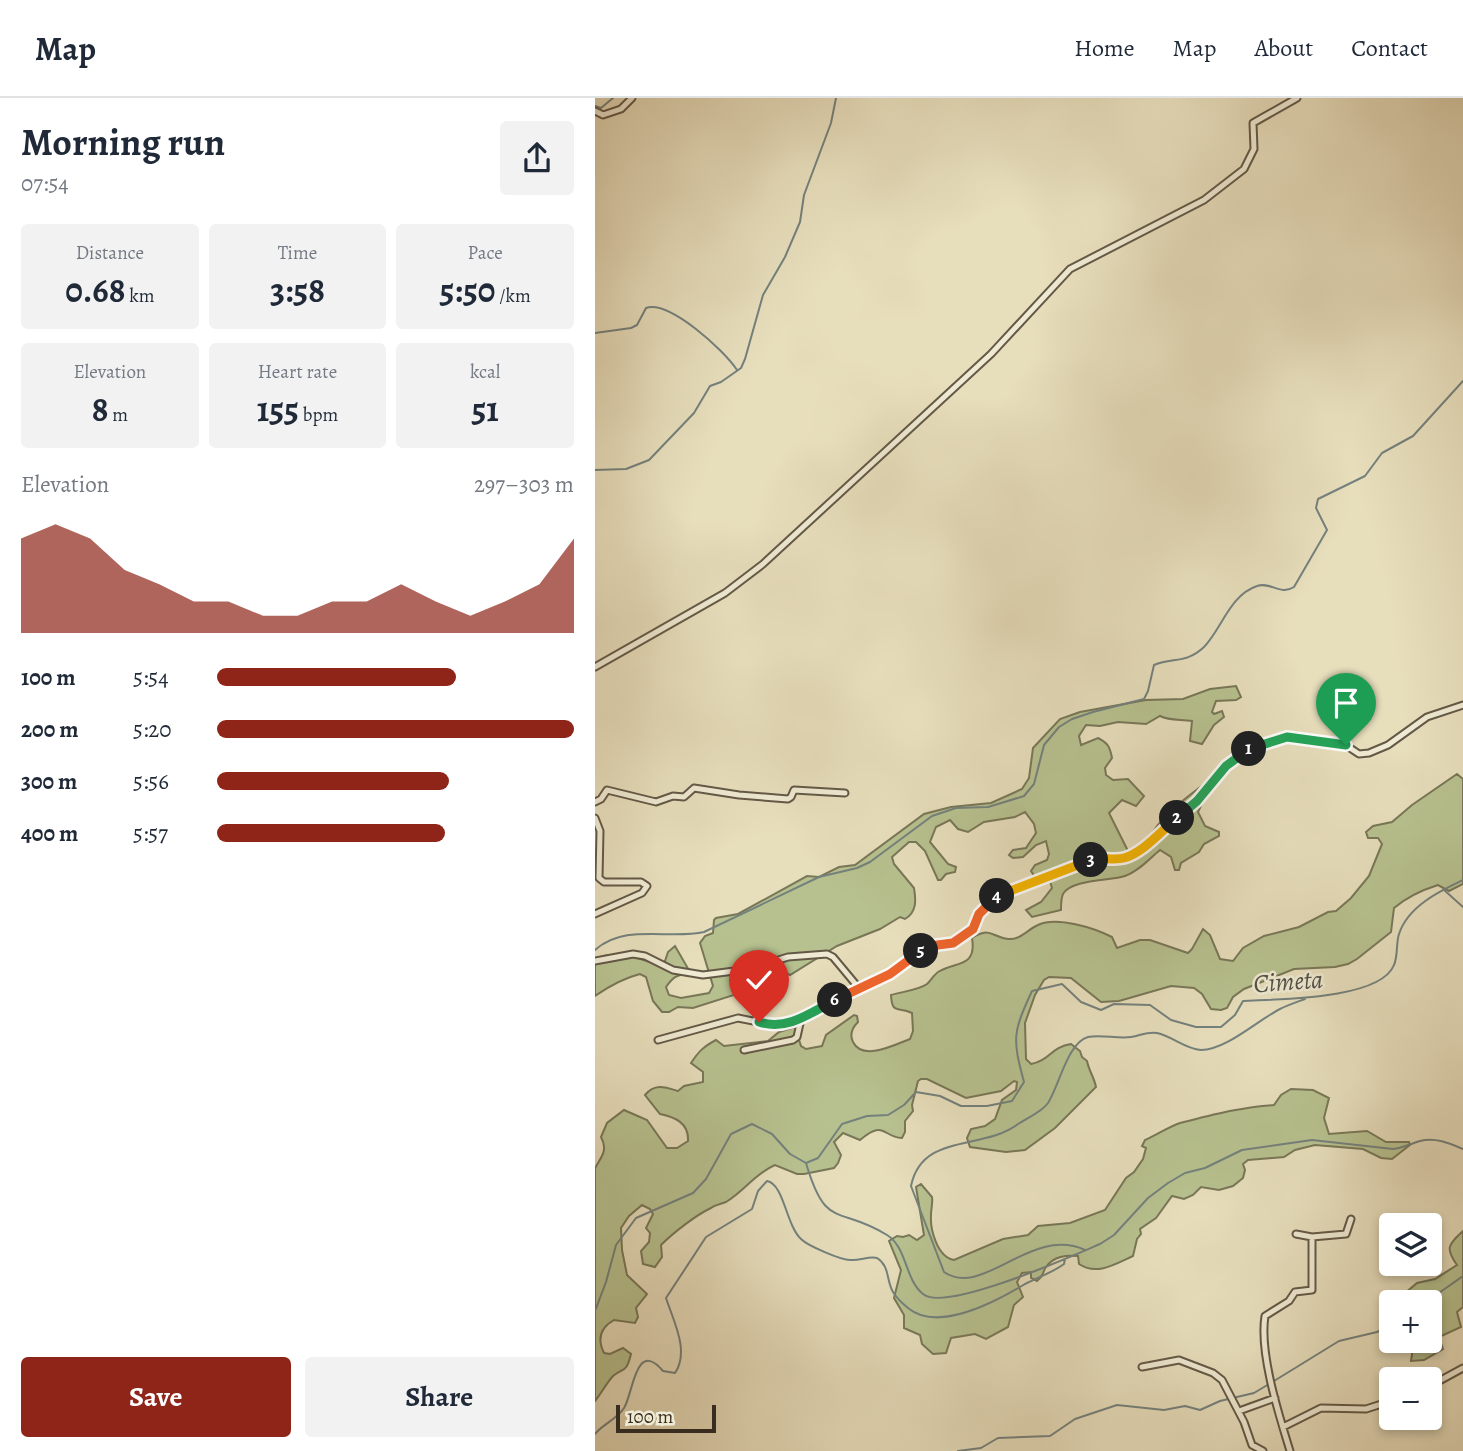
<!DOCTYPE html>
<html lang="en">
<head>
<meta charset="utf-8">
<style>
	body { margin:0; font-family:Alegreya,serif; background:#f2f2f3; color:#1f2937; height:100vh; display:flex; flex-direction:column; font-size:26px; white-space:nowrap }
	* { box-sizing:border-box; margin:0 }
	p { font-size:23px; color:#747a83 }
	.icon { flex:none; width:38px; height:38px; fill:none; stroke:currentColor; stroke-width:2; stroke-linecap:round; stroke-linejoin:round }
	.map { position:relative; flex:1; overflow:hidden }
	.details { display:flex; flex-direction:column; background:#fff; width:595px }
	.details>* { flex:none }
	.fabs { position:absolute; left:784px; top:1115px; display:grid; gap:14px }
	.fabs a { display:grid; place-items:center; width:63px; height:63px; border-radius:7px; background:#fff; box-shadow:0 4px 10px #0003; font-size:35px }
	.scale { position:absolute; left:21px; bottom:18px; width:100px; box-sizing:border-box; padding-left:7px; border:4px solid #392d20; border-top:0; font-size:19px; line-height:24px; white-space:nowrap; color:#392d20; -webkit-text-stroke:5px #efead3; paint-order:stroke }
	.pin { position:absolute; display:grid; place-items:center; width:60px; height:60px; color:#fff; margin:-72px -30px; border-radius:50% 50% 50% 0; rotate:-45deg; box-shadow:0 0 7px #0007 }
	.pin .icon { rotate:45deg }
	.km { position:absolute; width:35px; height:35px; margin:-18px; border-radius:50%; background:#222; color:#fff; font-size:19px; line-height:35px; text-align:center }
	.round { display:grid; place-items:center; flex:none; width:74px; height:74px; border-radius:7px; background:#f2f2f3 }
	.summary { display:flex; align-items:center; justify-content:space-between; height:119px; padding:0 21px }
	h1 { font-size:38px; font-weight:700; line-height:52px }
	.stats { display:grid; grid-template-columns:repeat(3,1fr); gap:10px; height:119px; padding:7px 21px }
	.stats div { display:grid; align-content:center; border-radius:7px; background:#f2f2f3; text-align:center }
	.stats b { font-size:35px; font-weight:700 }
	.stats small { font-size:19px; font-weight:400 }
	.stats p { font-size:19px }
	.chart { height:196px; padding:14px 21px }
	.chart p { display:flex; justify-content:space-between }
	.chart svg { width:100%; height:126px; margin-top:7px; fill:#8f2418; opacity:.7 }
	.button { display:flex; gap:14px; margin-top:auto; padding:14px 21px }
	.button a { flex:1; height:80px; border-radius:7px; background:#8f2418; color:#fff; font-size:28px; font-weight:700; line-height:80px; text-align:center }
	.button a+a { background:#f2f2f3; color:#1f2937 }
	ul { padding:0 21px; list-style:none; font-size:23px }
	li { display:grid; grid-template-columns:112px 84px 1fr; align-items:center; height:52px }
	li i { height:18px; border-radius:9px; background:#8f2418 }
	header { display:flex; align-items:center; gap:42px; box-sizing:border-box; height:98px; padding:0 35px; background:#fff; border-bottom:2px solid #e0e1e3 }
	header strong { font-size:33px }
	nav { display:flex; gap:38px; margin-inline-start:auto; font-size:24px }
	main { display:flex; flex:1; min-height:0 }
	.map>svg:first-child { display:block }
</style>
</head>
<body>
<header>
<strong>Map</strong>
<nav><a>Home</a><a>Map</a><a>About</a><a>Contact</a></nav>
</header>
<main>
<section class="details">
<div class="summary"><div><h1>Morning run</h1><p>07:54</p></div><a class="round"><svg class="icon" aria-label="share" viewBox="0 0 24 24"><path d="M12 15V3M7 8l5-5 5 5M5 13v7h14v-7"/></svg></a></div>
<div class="stats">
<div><p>Distance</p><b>0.68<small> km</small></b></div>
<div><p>Time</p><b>3:58</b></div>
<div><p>Pace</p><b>5:50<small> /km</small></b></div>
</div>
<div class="stats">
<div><p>Elevation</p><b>8<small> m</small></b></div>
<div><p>Heart rate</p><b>155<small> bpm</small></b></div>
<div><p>kcal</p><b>51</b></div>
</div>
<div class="chart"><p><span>Elevation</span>297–303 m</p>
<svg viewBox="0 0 160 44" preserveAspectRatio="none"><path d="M0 44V11L10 6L20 11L30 22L40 27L50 33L60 33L70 38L80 38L90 33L100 33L110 27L120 33L130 38L140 33L150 27L160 11V44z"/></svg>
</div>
<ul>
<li><b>100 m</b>5:54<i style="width:67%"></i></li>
<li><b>200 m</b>5:20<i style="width:100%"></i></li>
<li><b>300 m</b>5:56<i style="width:65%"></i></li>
<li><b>400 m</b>5:57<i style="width:64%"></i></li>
</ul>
<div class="button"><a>Save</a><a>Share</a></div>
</section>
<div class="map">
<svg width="868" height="1353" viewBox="0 0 868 1353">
	<rect width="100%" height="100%" fill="#e7debc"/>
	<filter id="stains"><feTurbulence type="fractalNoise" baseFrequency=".00286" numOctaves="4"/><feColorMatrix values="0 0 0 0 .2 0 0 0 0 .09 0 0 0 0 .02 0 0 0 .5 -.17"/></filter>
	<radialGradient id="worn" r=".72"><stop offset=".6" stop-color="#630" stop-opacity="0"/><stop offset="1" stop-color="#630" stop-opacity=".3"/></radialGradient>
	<!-- green -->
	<path fill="#b7c18f" stroke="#787758" stroke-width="2" d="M 641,588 L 646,599 L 641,602 L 621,603 L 617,614 L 619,616 L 627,613 L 629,619 L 619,627 L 607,646 L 595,643 L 597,623 C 586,621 575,623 565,618 L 551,626 L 523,624 L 505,628 L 491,627 L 484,638 L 486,647 L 503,640 C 513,645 515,649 517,660 L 510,670 L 511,677 L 518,682 L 533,681 L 549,698 L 541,708 L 527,702 L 514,715 L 536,759 L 549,755 C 557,724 583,706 608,687 L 612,695 L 603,714 L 610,728 L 624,734 L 624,738 L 609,746 L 604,754 L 586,765 L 584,772 L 580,772 L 576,759 L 565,752 C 554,761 544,773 530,778 C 516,783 476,781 468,796 C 466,800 466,807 466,812 L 437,819 L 431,812 L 446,804 L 457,790 L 452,773 L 440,779 L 436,773 L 440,767 L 452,762 L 454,756 L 451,743 L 441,747 L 428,759 L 418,760 L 414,757 L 418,752 L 431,750 L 441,735 L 439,726 L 430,714 L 420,719 L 389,724 L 373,734 L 363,731 L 355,722 L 341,729 L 335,744 L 353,766 L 361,769 L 360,774 L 351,776 L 346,782 L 343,782 L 330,753 L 321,744 L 314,744 L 297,759 L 299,766 L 319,790 C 321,802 322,814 310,821 L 305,819 L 285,831 L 242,848 L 195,877 L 188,873 L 173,875 L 165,870 L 145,877 L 143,892 L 139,897 L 98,910 L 83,909 L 74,914 L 67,914 L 58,903 L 51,879 L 45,876 C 29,880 13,889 0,898 L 0,861 C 21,851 48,861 68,869 L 73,854 L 80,848 L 95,874 L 93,876 C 81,877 78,879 71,889 L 74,897 L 86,900 L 114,895 L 118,888 L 105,845 L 110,838 L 118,835 L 119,822 L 121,820 L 143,816 L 212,778 L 224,779 L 244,769 L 260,767 L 329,716 L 356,709 L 396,705 L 427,691 L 434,680 L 438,650 L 465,621 L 485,614 L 551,602 L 588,601 L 615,591 Z
		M 862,676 L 868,681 L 868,786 L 854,793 L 843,787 C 827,792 812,799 799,810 L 796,834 L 762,861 L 753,866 L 740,869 L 699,871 L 649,891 L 638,899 L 632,910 L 626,912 L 616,911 L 607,896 L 599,890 L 576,888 L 524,903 L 506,904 L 476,880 L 454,879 L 449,882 L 440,897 L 430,925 L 431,961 L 436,966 C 454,963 456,949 476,946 L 485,953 L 487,959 L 492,963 C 494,973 499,979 501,989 L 460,1030 L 430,1052 L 411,1054 L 375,1049 L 372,1040 L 376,1031 L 390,1028 L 400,1021 L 407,1002 L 421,992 L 422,984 L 419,983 L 406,993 L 371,1000 L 332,981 L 326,981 L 323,983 L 317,1007 L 318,1013 L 310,1023 L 310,1034 L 307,1040 C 287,1039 290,1021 265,1042 L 248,1035 L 239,1044 L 246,1057 L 243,1065 L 239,1070 L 209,1076 L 202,1076 L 180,1067 C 161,1075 149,1093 131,1104 C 126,1106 120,1107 116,1110 C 101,1117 78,1135 66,1147 L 67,1159 L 60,1169 L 48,1166 L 46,1153 L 54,1144 L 55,1135 L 51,1130 L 58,1116 L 55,1111 L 47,1107 L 34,1118 L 26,1130 L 27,1152 L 32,1177 L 52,1196 L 41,1210 L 43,1219 L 40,1225 L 19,1222 C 5,1230 2,1241 9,1255 L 15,1256 L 28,1250 L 36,1256 C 31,1276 29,1269 18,1278 C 13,1283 5,1297 0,1303 L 0,1070 C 7,1058 13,1052 6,1039 L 12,1025 L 29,1012 L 52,1022 L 72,1050 L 82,1050 L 93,1043 C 94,1025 80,1019 65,1016 L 50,997 C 60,985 70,989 83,993 L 89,988 L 108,984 L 108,974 L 96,965 C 104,953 108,949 121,942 L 129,948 L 173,943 L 184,934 L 200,929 L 206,948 L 211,951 L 227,948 L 231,937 L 259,917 L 262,918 L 263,924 C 258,929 254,936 258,944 C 268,964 301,946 315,941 L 318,933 L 317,915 C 303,908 297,917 296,897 C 306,894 324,892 332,886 C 336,882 339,877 343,874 C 361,863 382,870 377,840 C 396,828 396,839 413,841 C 426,842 433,831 443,827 C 462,818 499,830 517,839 L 522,850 L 545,842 L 555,842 L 593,855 L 597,851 L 608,831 L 615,837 L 625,861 L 638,863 L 648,850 L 669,838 L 704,829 L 733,814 L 741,813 L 756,800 L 774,778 L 787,746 L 783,740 L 773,740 L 771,734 L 778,728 L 797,724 L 817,707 Z
		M 696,991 L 718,992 L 734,1000 L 729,1020 L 734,1036 L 772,1033 L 791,1044 L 814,1044 L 815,1047 L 797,1061 L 786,1060 L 768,1051 L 720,1047 L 700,1052 L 689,1059 L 653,1062 L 648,1066 L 650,1072 L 648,1080 L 638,1088 L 624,1092 L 606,1089 L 598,1097 L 589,1101 L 577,1098 L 561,1120 L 545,1131 L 546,1136 L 542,1141 L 538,1158 C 520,1166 502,1178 484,1166 L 483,1158 C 471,1157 459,1158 451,1169 C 447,1175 449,1178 442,1183 L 436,1180 L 436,1174 L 427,1175 L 422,1184 L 428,1199 L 419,1207 L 413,1229 L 391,1241 L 380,1236 L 356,1240 L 351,1255 L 338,1256 L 327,1246 L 325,1237 L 309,1230 L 309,1217 L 299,1200 L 306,1172 L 294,1143 L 302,1138 L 308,1139 L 314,1137 L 322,1142 L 329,1137 L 321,1089 L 326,1086 L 337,1099 C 338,1105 336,1110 336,1117 C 335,1131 342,1159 359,1162 L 408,1141 L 433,1137 L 443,1128 L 475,1125 L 510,1112 L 531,1080 L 539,1074 L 548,1061 L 551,1050 L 547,1048 L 550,1042 C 560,1038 575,1028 585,1025 C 617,1017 646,1009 679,1007 L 686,997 Z
		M 868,1133 L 868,1209 L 862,1214 L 866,1229 L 844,1239 L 848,1251 L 829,1262 L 816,1263 L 819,1243 L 835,1242 L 835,1204 L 802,1202 L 822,1185 L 840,1181 L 862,1167 C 850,1150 853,1147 868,1133 Z"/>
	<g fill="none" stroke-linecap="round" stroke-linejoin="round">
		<!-- stream -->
		<path stroke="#74817d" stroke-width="2" d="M 0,8 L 6,10 L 18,0
			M 0,235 L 36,230 L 42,227 L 51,210 C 74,202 129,252 142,272
			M 0,372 L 31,371 L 54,362 L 99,315 L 115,288 L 126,284 L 146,270 L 150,261 L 168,197 L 190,159 L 205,124 L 209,97 L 236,25 L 241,0
			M 848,791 L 868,809
			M 0,852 C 30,825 74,842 109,834 L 224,779 L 262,770 L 275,764 L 337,718 L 361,710 L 393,709 L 429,698 L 439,686 L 449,647 L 464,629 L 477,621 L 498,614 L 549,601 L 553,593 L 559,567 C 578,559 591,566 609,549 C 627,530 635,497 662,488 C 675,483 685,498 699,489 L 732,432 L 721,410 L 723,401 L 770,378 L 787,355 L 818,338 L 868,283
			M 211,1065 C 231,1133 243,1107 292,1137 C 312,1149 310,1182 328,1196 C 350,1215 477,1158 505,1146 L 519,1137 L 553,1100 L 573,1085 L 590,1075 L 610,1070 L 647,1052 L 717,1042 L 798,1051 C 808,1050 815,1046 825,1043 C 840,1039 854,1045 868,1051
			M 490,1152 C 436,1127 388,1201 349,1174 L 316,1088 C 327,1034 388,1053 423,1026 C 432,1020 447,1014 453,1005 C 464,988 473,944 493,939 C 506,936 522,941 536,939 C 545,938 552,933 562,935 C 577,938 590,951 606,952 C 631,952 663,922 685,911 C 693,907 702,904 710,901
			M 831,1204 L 868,1178
			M 0,1213 L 11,1184 L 21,1147 L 41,1120 L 98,1095 L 111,1081 L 136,1036 L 157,1026 L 177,1036 L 195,1056 L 211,1065 L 223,1060 L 247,1026 L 272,1018 L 293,1017 L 309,1007 L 321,994 L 345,998 L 366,1008 L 392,1008 L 417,1003 L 429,984 C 417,940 418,934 437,893 L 467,886 L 486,904 L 506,912 L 519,906 L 555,907 L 576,922 L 601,929 L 626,929 L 640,917 L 648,903 C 681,901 785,902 799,867 C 803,858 801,845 804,836 C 813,808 845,793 868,782
			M 679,1283 L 744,1243 L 782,1234 L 796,1227
			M 0,1336 C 8,1326 22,1321 29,1310 C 38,1297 40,1240 68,1273 L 80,1275 C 95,1253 78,1222 71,1200 L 111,1139 L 157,1111 L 163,1093 L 172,1083 C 189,1086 191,1127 206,1141 C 213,1148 246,1162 255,1162 C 265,1163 273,1158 282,1160 C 295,1168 291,1182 298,1194 C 301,1199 308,1206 313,1210 C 343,1235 402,1203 430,1186 C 443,1179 457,1175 469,1166 L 470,1161
			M 363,1353 L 386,1350 L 403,1340 L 455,1338 L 480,1321 L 522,1307 L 569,1312 L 590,1308 L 605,1312 L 625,1303 L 659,1295 L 674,1286"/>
		<!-- minor casing -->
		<g stroke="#645947" stroke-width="9">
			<path id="minor" d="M 0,13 L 8,17 L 26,11 L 37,0
				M 0,569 L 130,495 L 168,466 L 396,256 L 475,171 L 609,102 L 649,71 L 659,51 L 658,25 L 702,0
				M 0,704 L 6,701 L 12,692 L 61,704 L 78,698 L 89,699 L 99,690 L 144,697 L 193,701 L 196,699 L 199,692 L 250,695
				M 0,720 L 5,733 L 4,780 L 9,784 L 46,784 L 52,788 L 47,795 L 0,816
				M 0,863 L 38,856 L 50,858 L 78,872 L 108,877 L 155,871 L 193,859 L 232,856 L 238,859 L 263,889 L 295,876 L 335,847 L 358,845 L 378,831 L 384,816 L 403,797 L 504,759 L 514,761 L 530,759 L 546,750 L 602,703 L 631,668 L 647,654 L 663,647 L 678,642 L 700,638 L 749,646 L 764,656 L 774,655 L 793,647 L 832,619 L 868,607
				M 63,942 L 143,920 L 178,927 L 204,923 L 263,889
				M 149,952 L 198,942 L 202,939 L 206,921
				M 717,1139 L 751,1136 L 756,1121
				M 547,1269 L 584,1262 L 618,1275 L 627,1282 L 649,1324 L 657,1347 L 668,1353
				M 835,1288 L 868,1270
				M 644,1313 L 680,1300
				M 688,1329 L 726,1310 L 771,1311 L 796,1303
				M 695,1353 C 684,1317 664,1255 670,1218 L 694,1203 L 700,1194 L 717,1192 L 717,1139 L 701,1136"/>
		</g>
		<!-- minor -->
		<use href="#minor" stroke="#efead3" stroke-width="5"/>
	</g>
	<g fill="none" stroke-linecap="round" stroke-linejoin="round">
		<!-- split-1 casing -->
		<g stroke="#fff" stroke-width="14">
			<path id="split-1" d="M 654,651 L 692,639 L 751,647"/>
		</g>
		<!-- split-2 casing -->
		<g stroke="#fff" stroke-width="14">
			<path id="split-2" d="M 582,720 L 602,703 L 631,668 L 654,651"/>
		</g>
		<!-- split-3 casing -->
		<g stroke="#fff" stroke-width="14">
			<path id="split-3" d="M 496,762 C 507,758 517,763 529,760 C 548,755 567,732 582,720"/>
		</g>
		<!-- split-4 casing -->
		<g stroke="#fff" stroke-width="14">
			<path id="split-4" d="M 402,798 L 496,762"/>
		</g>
		<!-- split-5 casing -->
		<g stroke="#fff" stroke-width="14">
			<path id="split-5" d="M 326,853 L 335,848 L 358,845 L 378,831 L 384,816 L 402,798"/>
		</g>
		<!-- split-6 casing -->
		<g stroke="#fff" stroke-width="14">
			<path id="split-6" d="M 240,902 L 295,876 L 326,853"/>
		</g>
		<!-- split-7 casing -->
		<g stroke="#fff" stroke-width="14">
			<path id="split-7" d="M 164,924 C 193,933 215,915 240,902"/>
		</g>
		<!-- split-1 -->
		<use href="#split-1" stroke="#22a559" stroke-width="9"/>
		<!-- split-2 -->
		<use href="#split-2" stroke="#22a559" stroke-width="9"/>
		<!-- split-3 -->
		<use href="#split-3" stroke="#f5b400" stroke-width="9"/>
		<!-- split-4 -->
		<use href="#split-4" stroke="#f5b400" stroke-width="9"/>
		<!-- split-5 -->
		<use href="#split-5" stroke="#f0652b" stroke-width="9"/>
		<!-- split-6 -->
		<use href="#split-6" stroke="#f0652b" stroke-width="9"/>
		<!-- split-7 -->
		<use href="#split-7" stroke="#22a559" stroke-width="9"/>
	</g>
	<g text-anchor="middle" stroke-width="5" stroke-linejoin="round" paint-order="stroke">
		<!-- water labels -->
		<g font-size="26" font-style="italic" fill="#525047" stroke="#efead3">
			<text transform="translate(693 883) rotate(-4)" y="9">Cimeta</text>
		</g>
	</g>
	<rect width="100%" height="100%" filter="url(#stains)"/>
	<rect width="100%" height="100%" fill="url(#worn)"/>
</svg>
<div class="fabs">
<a><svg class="icon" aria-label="layers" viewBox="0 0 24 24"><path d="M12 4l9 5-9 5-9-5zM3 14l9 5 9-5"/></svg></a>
<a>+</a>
<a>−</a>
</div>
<div class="scale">100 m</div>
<div class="pin" style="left:751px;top:647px;background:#1e9e55"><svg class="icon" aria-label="arrive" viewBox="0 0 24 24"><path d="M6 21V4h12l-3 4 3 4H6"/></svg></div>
<div class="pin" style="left:164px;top:924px;background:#d93025"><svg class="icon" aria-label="check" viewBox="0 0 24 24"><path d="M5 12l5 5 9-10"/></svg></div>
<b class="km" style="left:654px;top:651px">1</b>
<b class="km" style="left:582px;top:720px">2</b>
<b class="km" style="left:496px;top:762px">3</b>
<b class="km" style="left:402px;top:798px">4</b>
<b class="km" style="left:326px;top:853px">5</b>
<b class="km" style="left:240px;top:902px">6</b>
</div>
</main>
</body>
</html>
